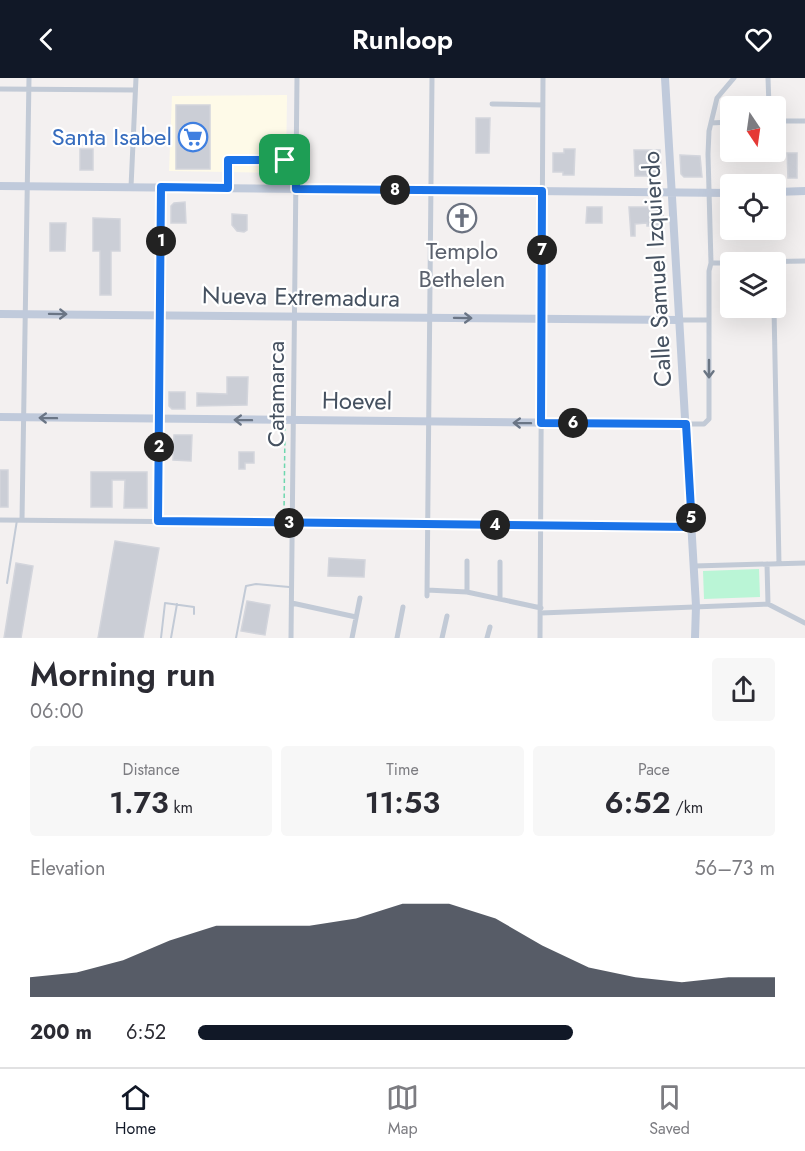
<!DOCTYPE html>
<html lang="en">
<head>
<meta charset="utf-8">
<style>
	body { margin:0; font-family:Jost,sans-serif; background:#f7f7f7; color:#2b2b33; height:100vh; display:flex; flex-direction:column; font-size:22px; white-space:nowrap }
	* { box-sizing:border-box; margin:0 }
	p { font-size:20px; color:#7c7c81 }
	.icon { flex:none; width:33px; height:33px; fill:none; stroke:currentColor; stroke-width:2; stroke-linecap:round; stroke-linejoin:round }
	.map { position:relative; height:560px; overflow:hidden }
	.sheet { display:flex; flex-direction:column; background:#fff; flex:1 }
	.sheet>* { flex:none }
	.needle { width:39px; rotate:167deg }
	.tools { position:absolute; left:720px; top:18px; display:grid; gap:12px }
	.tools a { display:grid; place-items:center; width:66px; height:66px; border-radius:6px; background:#fff; box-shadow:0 6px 24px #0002; font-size:30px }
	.pin { position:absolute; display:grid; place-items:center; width:51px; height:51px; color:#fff; margin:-26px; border-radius:12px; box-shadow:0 3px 9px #0006 }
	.km { position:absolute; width:30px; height:30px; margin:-15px; border-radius:50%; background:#222; color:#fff; font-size:16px; line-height:30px; text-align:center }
	.round { display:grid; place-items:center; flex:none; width:63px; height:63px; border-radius:6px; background:#f7f7f7 }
	.head { display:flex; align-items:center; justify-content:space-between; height:102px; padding:0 30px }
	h1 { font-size:33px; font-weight:600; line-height:45px }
	.metrics { display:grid; grid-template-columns:repeat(3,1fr); gap:9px; height:102px; padding:6px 30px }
	.metrics div { display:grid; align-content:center; border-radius:6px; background:#f7f7f7; text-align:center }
	.metrics b { font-size:30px; font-weight:600 }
	.metrics small { font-size:16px; font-weight:400 }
	.metrics p { font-size:16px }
	.chart { height:168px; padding:12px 30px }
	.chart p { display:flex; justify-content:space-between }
	.chart svg { width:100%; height:108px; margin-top:6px; fill:#111827; opacity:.7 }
	ul { padding:0 30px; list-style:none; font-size:20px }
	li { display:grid; grid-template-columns:96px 72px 1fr; align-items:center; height:45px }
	li i { height:15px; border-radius:8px; background:#111827 }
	header { display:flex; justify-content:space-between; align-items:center; height:78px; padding:0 30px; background:#111827; color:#fff; font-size:27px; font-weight:600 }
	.menu { display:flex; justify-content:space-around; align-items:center; height:84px; border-top:2px solid #e1e1e2; background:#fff; font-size:16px; color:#7c7c81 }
	.menu a { display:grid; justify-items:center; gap:3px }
	.menu .active { color:#111827 }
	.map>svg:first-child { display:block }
</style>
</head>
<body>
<header><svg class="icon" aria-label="back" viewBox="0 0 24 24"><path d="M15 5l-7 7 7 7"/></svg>Runloop<svg class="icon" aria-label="heart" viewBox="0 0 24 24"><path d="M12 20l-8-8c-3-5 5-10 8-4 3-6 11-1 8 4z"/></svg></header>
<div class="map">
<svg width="805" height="560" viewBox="0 0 805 560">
	<rect width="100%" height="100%" fill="#f3f0f0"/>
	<!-- commercial -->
	<path fill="#fefae8" d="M 287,17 L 286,92 L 283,95 L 169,93 L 172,18 Z"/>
	<!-- green -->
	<path fill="#baf5d6" d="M 759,491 L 760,519 L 704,521 L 703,493 Z"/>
	<!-- building -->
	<path fill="#cbced6" stroke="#d3d5dc" stroke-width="1.5" d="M 176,27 L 210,27 L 210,91 L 176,91 Z
		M 476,40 L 490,40 L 489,75 L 476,75 Z
		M 80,71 L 93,71 L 93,92 L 80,92 Z
		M 564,71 L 575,71 L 574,97 L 563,97 L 563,94 L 553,94 L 553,75 L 564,75 Z
		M 634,72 L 660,72 L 661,96 L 658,98 L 635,98 Z
		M 787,75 L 797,75 L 797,100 L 788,100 Z
		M 680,77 L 700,78 L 702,99 L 684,99 L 681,96 Z
		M 185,124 L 186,145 L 171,145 L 171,128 L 174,125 Z
		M 455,128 L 470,128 L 470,152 L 455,152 Z
		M 587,129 L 602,129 L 602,145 L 586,145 Z
		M 629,129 L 660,129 L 663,132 L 663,148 L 647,148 L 647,145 L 635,146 L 635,158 L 631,158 Z
		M 232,136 L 247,137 L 247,152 L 244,154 L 237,153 L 232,147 Z
		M 93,140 L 120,141 L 120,173 L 111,173 L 111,217 L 100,217 L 100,173 L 93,173 Z
		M 50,145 L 66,145 L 65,173 L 50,173 Z
		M 227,299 L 248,299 L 247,327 L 197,328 L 197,315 L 227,316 Z
		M 169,314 L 185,314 L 185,331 L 172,331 L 169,328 Z
		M 174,357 L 192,357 L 191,383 L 173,382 Z
		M 239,374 L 254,374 L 254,385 L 245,385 L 245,391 L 239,391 Z
		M 0,392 L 8,392 L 8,429 L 0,429 Z
		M 91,394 L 147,394 L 147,430 L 124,430 L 125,402 L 112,402 L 112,429 L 91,429 Z
		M 115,463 L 159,470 L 143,560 L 98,560 Z
		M 329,480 L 365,482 L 364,499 L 328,498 Z
		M 16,485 L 33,488 L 21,560 L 4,560 Z
		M 247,523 L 270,527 L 265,557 L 241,553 Z"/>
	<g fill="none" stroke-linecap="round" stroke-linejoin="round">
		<!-- path -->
		<path stroke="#6dd7ae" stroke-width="1.5" stroke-dasharray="4.5 3" stroke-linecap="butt" d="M 284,435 L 285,350"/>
		<!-- lane -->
		<path stroke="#c2cad6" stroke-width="2" d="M 228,107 L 228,82 L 296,83
			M 7,505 L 17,442
			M 161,560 L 165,525 L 194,529 L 194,536
			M 171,560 L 177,526
			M 236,560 L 246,508 L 256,506 L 289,509"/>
		<!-- street -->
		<path stroke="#c2cad6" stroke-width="5" d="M 768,0 L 769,28
			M 0,11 L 135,12
			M 492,26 L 543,27
			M 776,43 L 805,43
			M 711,45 L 730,44
			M 131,109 L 136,0
			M 737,184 L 805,183
			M 711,185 L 730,185
			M 774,230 L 779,486
			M 679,242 L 709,242
			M 685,346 L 704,346 L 709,341 L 709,193 L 711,185 L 708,76 L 709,53 L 717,20 L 734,0
			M 0,442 L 691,449
			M 22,442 L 29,0
			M 158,443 L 161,109
			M 767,486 L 768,526
			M 694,488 L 805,485
			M 427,512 L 467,514 L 541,530
			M 467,514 L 467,483
			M 427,518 L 432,0
			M 500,521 L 500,484
			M 292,525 L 356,539
			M 541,535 L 768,526 L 805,545
			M 291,560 L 297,0
			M 352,560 L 360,520
			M 397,560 L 403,529
			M 442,560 L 447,538
			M 487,560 L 490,549
			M 540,560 L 543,0"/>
		<!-- secondary -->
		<path stroke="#c0cadb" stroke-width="8" d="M 665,0 L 696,528 L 695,560
			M 0,108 L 730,115
			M 776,114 L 805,113
			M 0,236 L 679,242
			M 0,339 L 685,346"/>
	</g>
	<!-- one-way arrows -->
	<defs><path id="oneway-shaft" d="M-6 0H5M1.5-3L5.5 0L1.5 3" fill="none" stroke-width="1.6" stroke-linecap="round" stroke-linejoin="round" transform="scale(1.5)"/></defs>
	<g stroke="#6a7585">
		<use href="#oneway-shaft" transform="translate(58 236) rotate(1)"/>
		<use href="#oneway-shaft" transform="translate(463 240) rotate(1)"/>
		<use href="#oneway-shaft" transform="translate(48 340) rotate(-179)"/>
		<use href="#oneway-shaft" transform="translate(243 342) rotate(-179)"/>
		<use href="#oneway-shaft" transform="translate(522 345) rotate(-179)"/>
	</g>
	<use stroke="#6a7583" href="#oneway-shaft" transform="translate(709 291) rotate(90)"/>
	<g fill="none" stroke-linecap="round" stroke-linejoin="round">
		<!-- route casing -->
		<g stroke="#fff" stroke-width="12">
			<path id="route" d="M 228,82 L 296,82 L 296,111 L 542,113 L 541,345 L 686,346 L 692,449 L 158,443 L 161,109 L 228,110 Z"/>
		</g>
		<!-- route -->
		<use href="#route" stroke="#1a73e8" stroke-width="8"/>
	</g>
	<!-- icons -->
	<defs>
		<g id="supermarket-ring" transform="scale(1.5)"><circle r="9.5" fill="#fff" stroke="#3f7fe0" stroke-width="1.5"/><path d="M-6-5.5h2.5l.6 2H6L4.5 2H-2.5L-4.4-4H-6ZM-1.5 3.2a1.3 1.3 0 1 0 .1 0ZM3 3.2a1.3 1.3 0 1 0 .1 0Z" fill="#3f7fe0"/></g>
		<g id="church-ring" transform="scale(1.5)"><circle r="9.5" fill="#fff" stroke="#6b7280" stroke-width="1.5"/><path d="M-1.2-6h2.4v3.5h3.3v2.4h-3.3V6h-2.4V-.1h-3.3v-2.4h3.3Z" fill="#6b7280"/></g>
	</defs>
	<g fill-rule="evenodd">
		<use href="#supermarket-ring" x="193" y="59"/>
		<use href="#church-ring" x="462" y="140"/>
	</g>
	<g text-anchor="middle" stroke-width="4.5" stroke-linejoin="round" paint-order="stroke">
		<!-- shop labels -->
		<g font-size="24" fill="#366cbe" stroke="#fff" text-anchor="end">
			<text x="172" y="67">Santa Isabel</text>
		</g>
		<!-- worship labels -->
		<g font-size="24" fill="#5b616d" stroke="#fff">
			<text x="462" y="181">Templo<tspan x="462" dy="28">Bethelen</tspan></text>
		</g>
		<!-- street labels -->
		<g font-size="24" fill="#455160" stroke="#fff">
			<text transform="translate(657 191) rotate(-93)" y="8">Calle Samuel Izquierdo</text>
			<text transform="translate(301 219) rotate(1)" y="8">Nueva Extremadura</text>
			<text transform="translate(276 316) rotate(-90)" y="8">Catamarca</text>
			<text transform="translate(357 323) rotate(1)" y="8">Hoevel</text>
		</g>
	</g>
</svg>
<div class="tools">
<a><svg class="needle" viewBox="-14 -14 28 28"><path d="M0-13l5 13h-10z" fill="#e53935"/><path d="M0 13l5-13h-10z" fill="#7c7c81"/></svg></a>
<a><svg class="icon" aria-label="locate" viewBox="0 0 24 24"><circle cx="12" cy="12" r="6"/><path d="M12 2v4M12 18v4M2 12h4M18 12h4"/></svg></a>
<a><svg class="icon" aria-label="layers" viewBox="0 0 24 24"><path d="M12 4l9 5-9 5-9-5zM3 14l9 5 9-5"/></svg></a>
</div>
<div class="pin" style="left:285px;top:82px;background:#1e9e55"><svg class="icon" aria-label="arrive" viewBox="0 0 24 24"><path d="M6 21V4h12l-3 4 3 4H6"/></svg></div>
<b class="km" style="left:161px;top:163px">1</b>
<b class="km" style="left:159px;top:369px">2</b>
<b class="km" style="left:289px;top:445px">3</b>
<b class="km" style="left:495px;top:447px">4</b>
<b class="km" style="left:691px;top:440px">5</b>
<b class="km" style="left:573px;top:345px">6</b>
<b class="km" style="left:542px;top:172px">7</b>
<b class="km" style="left:395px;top:112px">8</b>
</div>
<section class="sheet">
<div class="head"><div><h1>Morning run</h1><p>06:00</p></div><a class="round"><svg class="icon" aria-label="share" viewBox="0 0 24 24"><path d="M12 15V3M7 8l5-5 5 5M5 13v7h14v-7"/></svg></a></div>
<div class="metrics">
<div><p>Distance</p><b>1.73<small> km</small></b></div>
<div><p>Time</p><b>11:53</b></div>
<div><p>Pace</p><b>6:52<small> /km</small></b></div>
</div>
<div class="chart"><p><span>Elevation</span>56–73 m</p>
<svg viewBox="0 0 160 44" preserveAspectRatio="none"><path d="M0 44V36L10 34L20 29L30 21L40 15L50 15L60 15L70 12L80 6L90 6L100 12L110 23L120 32L130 36L140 38L150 36L160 36V44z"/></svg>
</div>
<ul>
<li><b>200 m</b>6:52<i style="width:65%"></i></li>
</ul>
</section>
<nav class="menu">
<a class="active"><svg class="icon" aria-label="home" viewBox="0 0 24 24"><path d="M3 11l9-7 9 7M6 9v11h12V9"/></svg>Home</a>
<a><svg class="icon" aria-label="map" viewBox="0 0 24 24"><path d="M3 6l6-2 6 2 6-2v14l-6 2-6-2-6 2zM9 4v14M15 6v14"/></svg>Map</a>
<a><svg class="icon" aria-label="saved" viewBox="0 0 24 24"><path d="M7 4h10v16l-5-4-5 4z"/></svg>Saved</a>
</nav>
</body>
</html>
